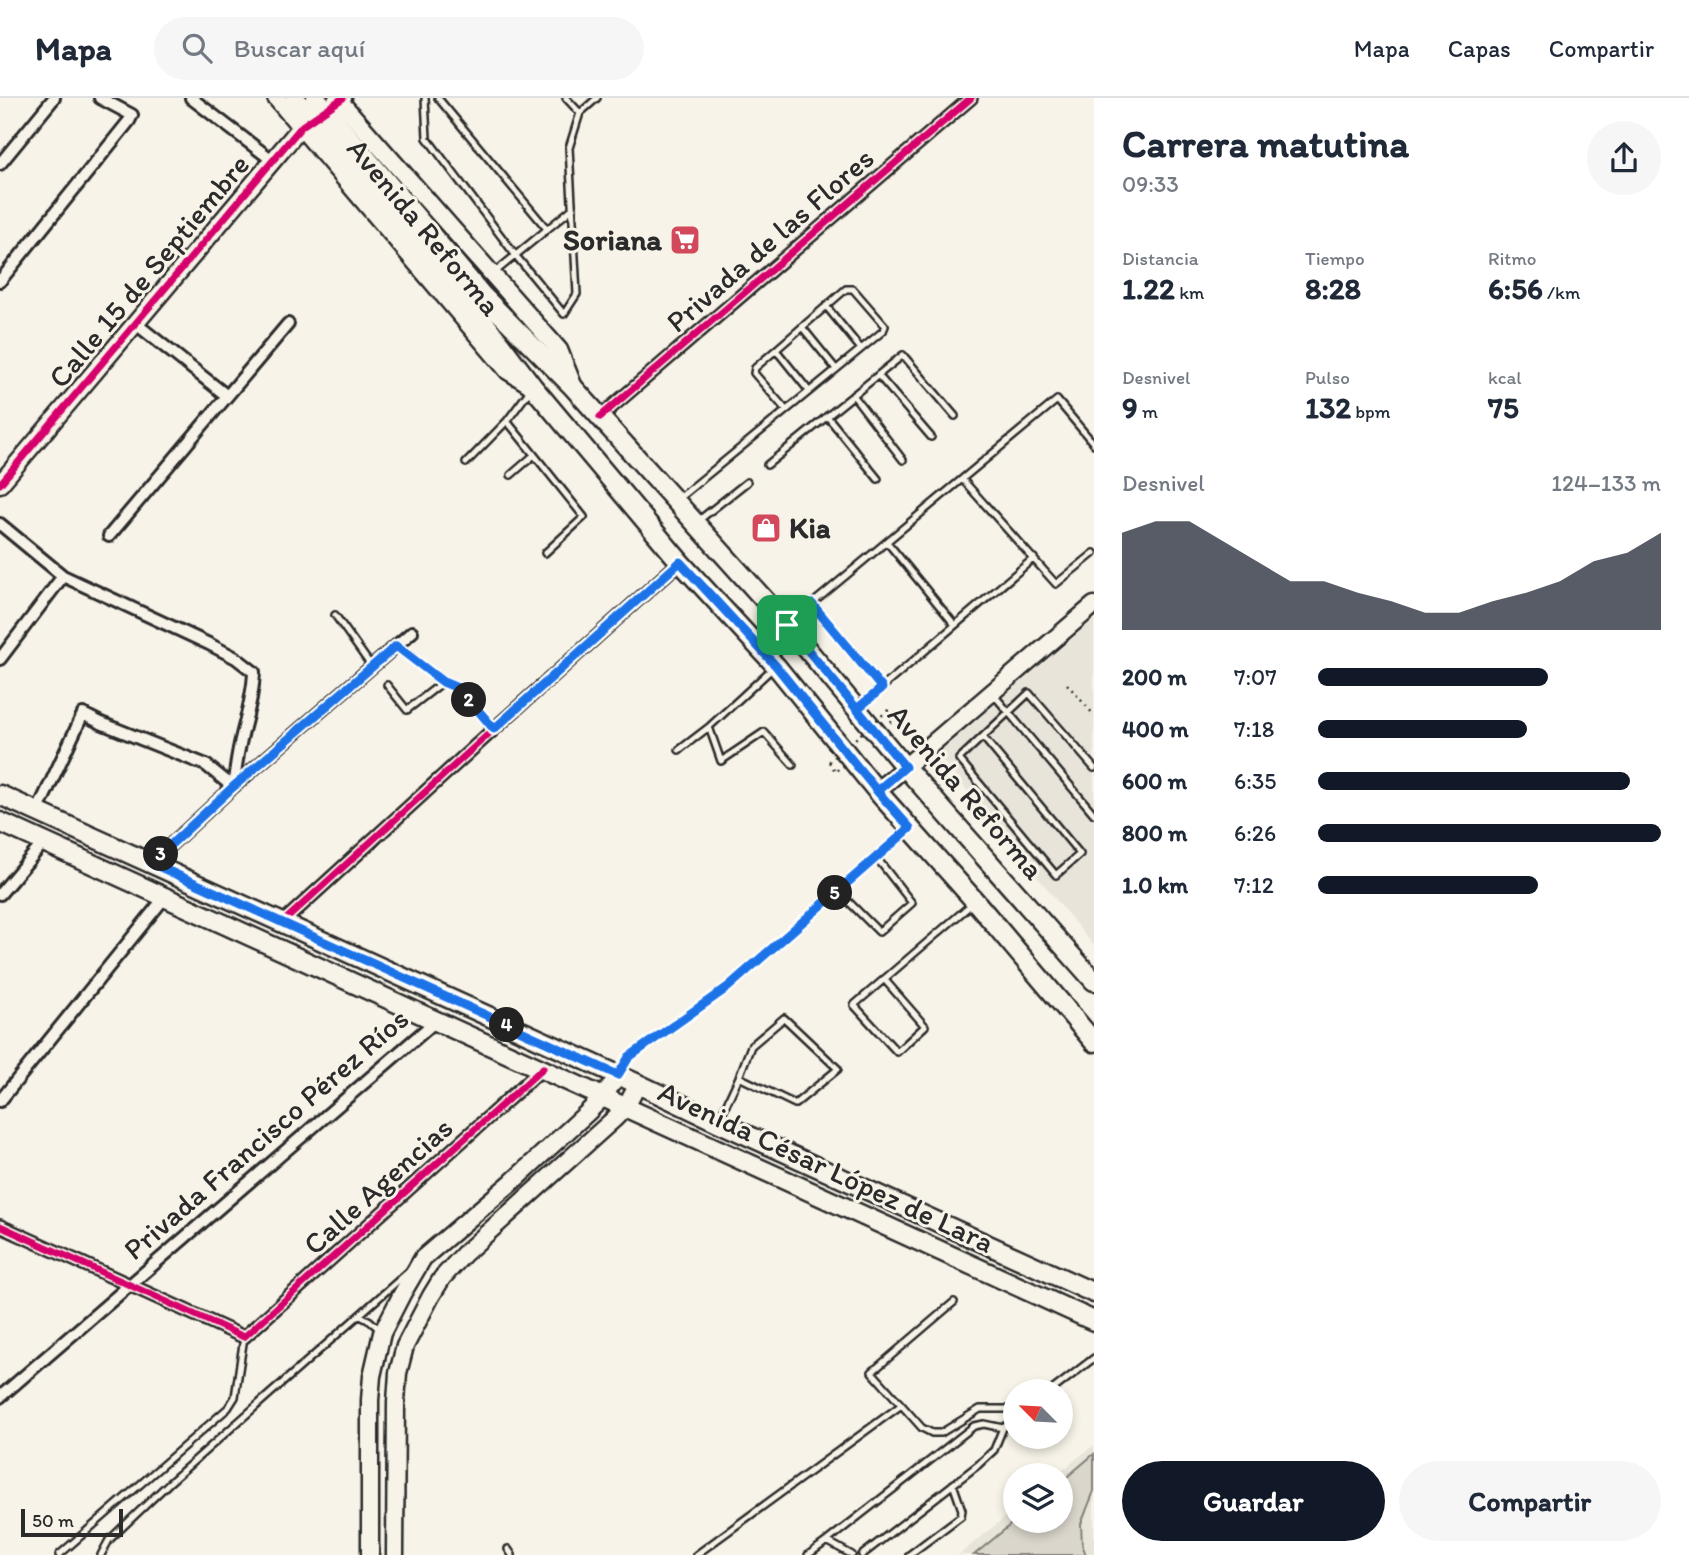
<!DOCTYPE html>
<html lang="es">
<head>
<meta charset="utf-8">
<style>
	body { margin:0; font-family:Itim,sans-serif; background:#f6f6f7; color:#1f2937; height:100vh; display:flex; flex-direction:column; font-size:26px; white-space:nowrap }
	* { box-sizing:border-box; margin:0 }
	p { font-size:23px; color:#747a83 }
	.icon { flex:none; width:38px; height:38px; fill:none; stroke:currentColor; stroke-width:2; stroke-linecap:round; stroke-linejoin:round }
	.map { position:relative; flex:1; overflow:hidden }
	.side { display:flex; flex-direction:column; background:#fff; width:595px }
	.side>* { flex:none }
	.needle { width:46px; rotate:294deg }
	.tools { position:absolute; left:1003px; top:1281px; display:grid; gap:14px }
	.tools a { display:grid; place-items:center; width:70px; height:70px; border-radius:50%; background:#fff; box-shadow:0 4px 10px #0003; font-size:35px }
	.scale { position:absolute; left:21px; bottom:18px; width:102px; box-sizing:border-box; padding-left:7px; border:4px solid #2b2b2b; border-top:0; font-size:19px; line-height:24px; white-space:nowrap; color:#2b2b2b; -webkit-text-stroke:5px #f7f3e8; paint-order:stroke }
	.pin { position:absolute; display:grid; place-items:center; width:60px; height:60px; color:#fff; margin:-30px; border-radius:14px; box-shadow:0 4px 10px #0006 }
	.km { position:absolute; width:35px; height:35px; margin:-18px; border-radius:50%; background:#222; color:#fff; font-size:19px; line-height:35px; text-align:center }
	.round { display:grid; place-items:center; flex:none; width:74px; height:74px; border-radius:37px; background:#f6f6f7 }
	.overview { display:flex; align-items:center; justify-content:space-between; height:119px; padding:0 28px }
	h1 { font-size:38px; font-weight:700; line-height:52px }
	.figures { display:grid; grid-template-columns:repeat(3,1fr); gap:10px; height:119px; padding:7px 28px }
	.figures div { display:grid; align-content:center }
	.figures b { font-size:30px; font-weight:700 }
	.figures small { font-size:19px; font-weight:400 }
	.figures p { font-size:19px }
	.chart { height:196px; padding:14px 28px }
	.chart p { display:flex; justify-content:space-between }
	.chart svg { width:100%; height:126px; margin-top:7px; fill:#111827; opacity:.7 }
	.button { display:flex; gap:14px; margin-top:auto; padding:14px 28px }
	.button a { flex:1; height:80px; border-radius:42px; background:#111827; color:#fff; font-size:28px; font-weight:700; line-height:80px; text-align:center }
	.button a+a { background:#f6f6f7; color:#1f2937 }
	ul { padding:0 28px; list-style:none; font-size:23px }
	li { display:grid; grid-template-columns:112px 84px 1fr; align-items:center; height:52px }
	li i { height:18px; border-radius:9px; background:#111827 }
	header { display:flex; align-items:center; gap:42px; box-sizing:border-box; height:98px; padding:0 35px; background:#fff; border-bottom:2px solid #e0e1e3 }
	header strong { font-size:33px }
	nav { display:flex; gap:38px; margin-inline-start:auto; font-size:24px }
	.search { width:490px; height:63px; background:#f6f6f7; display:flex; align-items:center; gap:18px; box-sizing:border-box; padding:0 24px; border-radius:38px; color:#747a83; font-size:26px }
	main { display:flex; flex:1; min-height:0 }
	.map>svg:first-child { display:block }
</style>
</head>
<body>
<header>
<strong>Mapa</strong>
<div class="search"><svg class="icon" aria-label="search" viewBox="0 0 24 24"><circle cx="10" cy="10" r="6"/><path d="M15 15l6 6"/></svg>Buscar aquí</div>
<nav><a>Mapa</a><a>Capas</a><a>Compartir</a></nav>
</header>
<main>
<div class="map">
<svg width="1094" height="1457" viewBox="0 0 1094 1457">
	<rect width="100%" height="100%" fill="#f7f3e8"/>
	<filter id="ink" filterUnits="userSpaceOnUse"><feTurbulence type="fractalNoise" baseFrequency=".0143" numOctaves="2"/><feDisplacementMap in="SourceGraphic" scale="14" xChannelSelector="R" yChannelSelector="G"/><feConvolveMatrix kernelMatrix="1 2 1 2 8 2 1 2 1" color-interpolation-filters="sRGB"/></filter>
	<g filter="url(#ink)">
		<!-- built -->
		<path fill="#e8e4da" d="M 1094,522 L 1094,848 L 937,656 Z
			M 1094,1347 L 1094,1457 L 959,1457 L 1015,1411 L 1015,1423 L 1060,1423 L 1060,1377 L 1056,1377 Z"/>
		<!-- grass -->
		<path fill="#dad6cc" stroke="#82807c" stroke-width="2" d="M 1094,1356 L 1094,1393 L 1081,1426 L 1082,1446 L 1086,1457 L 974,1457 L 1015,1423 L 1060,1423 L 1061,1384 Z"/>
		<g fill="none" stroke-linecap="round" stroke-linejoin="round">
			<!-- lane casing -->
			<g stroke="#2b2b2b" stroke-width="10">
				<path id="lane" d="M 425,0 L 427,40 L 516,158 L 564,216 L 577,196 L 569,50 L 580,15 L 597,0
					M 438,0 L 547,131
					M 566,0 L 580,15
					M 494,175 L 573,110
					M 826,208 L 861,251
					M 802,229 L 836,271
					M 776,252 L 809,293
					M 878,277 L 931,339
					M 853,297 L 903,362
					M 827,318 L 878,381
					M 507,323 L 584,419 L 545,455
					M 466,365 L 507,323 L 531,291
					M 767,367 L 903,257 L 955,318
					M 511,377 L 534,357
					M 962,381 L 1056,486 L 1094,455
					M 678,401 L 883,233 L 885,228 L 853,191 L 846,191 L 755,270 L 754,275 L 786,312
					M 698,423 L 747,384
					M 887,444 L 955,527
					M 812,506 L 882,590
					M 335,517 L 372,569
					M 789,525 L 1057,302 L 1094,346
					M 396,548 L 443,584 L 459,591 L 494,631
					M 387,587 L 407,612 L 443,584
					M 994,597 L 1094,716
					M 859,609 L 1034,460
					M 709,629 L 721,663 L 764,634 L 793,667
					M 983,639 L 1080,756 L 1056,777 L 959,661 L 1029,595 L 1094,670
					M 679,652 L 709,629 L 774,569
					M 838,793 L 879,834 L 912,805 L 876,759
					M 884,881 L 925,928 L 897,954 L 854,907 L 973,805
					M 620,974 L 629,959 L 728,889 L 908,732
					M 719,1022 L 739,979 L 751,948 L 784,920 L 838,971 L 795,1006 L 739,979
					M 954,1204 L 872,1274 L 922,1330 L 932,1335 L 941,1335 L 980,1311 L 1015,1311
					M 359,1217 L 370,1223 L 379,1231
					M 1051,1293 L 1094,1260
					M 827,1443 L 852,1457
					M 508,1451 L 512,1457
					M 59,1457 L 228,1310 L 235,1299 L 244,1239
					M 101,1457 L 109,1442 L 169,1385 L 408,1174
					M 696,1457 L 900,1308
					M 808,1457 L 827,1443 L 974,1328 L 984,1326 L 1003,1330
					M 862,1457 L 978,1367 L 994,1352 L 1003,1330 L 1015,1321
					M 909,1457 L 961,1418 L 962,1412 L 953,1386"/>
			</g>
			<!-- street casing -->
			<g stroke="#2b2b2b" stroke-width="16">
				<path id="street" d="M 191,0 L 272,62
					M 0,66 L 54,0
					M 0,183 L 129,23 L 132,17 L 100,0
					M 135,225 L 227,298
					M 600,319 L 971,0
					M 0,426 L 63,478 L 209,546 L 236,560 L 254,574 C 253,604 243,627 238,656 C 236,667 235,678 233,689
					M 109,438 L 288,226
					M 0,561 L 63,478
					M 37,714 L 83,616 L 101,625 L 206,667 L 233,689
					M 151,765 L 233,689 L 412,534
					M 0,796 L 44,744
					M 282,825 L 494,631 L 680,464
					M 0,1003 L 165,799
					M 0,1128 L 244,1239 L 543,970
					M 0,1299 L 437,922"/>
			</g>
			<!-- secondary casing -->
			<g stroke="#2b2b2b" stroke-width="21">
				<path id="secondary" d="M 276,0 L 508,273 L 529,286
					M 337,0 L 559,252 L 573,287
					M 0,386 L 302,28 L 343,0
					M 877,693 L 1094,507
					M 370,1457 L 370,1302 L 372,1278 L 382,1235 L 402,1196 L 423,1160 L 512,1084 L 588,1014 L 604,998 L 618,977
					M 395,1457 L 396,1304 L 398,1275 L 405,1248 L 431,1198 L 442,1180 L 464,1156 L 614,1021 L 626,1009 L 638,986"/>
			</g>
			<!-- primary casing -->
			<g stroke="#2b2b2b" stroke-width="23">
				<path id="primary" d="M 295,0 L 471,207 L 533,289 L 680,464 L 776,568 L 877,693 L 975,803 L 1094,944
					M 316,0 L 482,197 L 573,289 L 787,527 L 905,669 L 1094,883
					M 0,697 L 638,986 L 718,1024 L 1094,1195
					M 0,724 L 1094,1223"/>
			</g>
			<!-- path -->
			<path stroke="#2b2b2b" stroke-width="2.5" stroke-dasharray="2 5" stroke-linecap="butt" d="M 1067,586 L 1094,617
				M 888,612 L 894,621 L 889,626
				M 829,664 L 836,674 L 838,671"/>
			<!-- lane -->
			<use href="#lane" stroke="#f7f3e8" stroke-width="5"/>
			<!-- street -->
			<use href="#street" stroke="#f7f3e8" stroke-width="10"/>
			<!-- secondary -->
			<use href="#secondary" stroke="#f7f3e8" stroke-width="16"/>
			<!-- primary -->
			<use href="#primary" stroke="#f7f3e8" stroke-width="18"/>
			<!-- path-bridge -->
			<path stroke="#2b2b2b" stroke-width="2.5" stroke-dasharray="2 5" stroke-linecap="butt" d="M 829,664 L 888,612"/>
			<!-- cycleway casing -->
			<g stroke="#f7f3e8" stroke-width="11">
				<path id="cycleway" d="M 600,319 L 971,0
					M 0,386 L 302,28 L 343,0
					M 282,825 L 494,631 L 680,464
					M 0,1128 L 244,1239 L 543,970"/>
			</g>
			<!-- cycleway -->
			<use href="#cycleway" stroke="#d6006c" stroke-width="7"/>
		</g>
	</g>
	<g fill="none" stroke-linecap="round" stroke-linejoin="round" filter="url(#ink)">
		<!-- route casing -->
		<g stroke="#fff" stroke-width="14">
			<path id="route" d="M 787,527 L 905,669 L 877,693 L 776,568 L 680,464 L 494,631 L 460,591 L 443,584 L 396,548 L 233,689 L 151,765 L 618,977 L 629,959 L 728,889 L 910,730 L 877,693 L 905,669 L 857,611 L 882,590 L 812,506 L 787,527"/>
		</g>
		<!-- route -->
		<use href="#route" stroke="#1a73e8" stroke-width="9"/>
	</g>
	<!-- icons -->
	<defs>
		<g id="supermarket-square" transform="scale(1.575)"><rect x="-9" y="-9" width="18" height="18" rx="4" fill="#d1495b" stroke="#f7f3e8"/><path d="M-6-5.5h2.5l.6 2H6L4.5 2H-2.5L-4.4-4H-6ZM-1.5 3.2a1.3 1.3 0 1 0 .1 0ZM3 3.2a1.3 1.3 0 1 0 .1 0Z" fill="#fff"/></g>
		<g id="shop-square" transform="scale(1.575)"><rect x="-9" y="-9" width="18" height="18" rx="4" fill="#d1495b" stroke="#f7f3e8"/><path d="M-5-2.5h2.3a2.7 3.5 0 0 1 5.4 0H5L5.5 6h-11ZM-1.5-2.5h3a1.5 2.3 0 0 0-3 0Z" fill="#fff"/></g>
	</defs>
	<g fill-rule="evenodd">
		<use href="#supermarket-square" x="685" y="142"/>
		<use href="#shop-square" x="766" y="430"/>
	</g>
	<g text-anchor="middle" stroke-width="6" stroke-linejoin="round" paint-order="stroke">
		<!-- street labels -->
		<g font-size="30" fill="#2b2b2b" stroke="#f7f3e8">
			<text transform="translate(424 129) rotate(50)" y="10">Avenida Reforma</text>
			<text transform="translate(770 142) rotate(-41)" y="10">Privada de las Flores</text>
			<text transform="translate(149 173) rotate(-50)" y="10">Calle 15 de Septiembre</text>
			<text transform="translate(966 694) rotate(49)" y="10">Avenida Reforma</text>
			<text transform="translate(266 1036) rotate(-41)" y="10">Privada Francisco Pérez Ríos</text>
			<text transform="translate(826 1069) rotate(25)" y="10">Avenida César López de Lara</text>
			<text transform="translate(378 1088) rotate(-42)" y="10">Calle Agencias</text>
		</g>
		<!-- poi labels -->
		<g font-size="30" font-weight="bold" fill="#2b2b2b" stroke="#f7f3e8" text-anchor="end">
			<text x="662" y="152">Soriana</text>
			<text x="789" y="440" text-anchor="start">Kia</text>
		</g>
	</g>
</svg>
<div class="tools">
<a><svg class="needle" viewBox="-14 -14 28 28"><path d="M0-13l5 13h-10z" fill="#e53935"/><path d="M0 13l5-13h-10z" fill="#747a83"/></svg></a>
<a><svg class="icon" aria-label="layers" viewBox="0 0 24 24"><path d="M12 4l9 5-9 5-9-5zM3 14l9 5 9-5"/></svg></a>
</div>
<div class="scale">50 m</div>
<div class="pin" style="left:787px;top:527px;background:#1e9e55"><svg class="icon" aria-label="arrive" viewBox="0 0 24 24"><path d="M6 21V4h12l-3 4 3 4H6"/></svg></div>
<b class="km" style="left:469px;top:602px">2</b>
<b class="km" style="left:161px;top:756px">3</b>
<b class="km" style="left:507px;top:927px">4</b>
<b class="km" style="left:835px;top:795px">5</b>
</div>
<section class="side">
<div class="overview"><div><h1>Carrera matutina</h1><p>09:33</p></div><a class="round"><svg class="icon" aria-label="share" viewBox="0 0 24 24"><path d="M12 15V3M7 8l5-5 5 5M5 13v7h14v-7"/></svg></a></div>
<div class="figures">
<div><p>Distancia</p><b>1.22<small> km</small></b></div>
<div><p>Tiempo</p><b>8:28</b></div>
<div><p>Ritmo</p><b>6:56<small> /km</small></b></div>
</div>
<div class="figures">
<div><p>Desnivel</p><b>9<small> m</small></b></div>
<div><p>Pulso</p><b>132<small> bpm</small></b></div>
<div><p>kcal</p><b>75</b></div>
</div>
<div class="chart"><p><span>Desnivel</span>124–133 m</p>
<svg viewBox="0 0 160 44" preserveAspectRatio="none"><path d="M0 44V10L10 6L20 6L30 13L40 20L50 27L60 27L70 31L80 34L90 38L100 38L110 34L120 31L130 27L140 20L150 17L160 10V44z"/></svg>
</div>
<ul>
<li><b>200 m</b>7:07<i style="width:67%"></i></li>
<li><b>400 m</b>7:18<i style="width:61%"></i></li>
<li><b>600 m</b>6:35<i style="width:91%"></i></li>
<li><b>800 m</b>6:26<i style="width:100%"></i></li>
<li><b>1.0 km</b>7:12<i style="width:64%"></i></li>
</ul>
<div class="button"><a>Guardar</a><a>Compartir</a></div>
</section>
</main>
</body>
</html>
